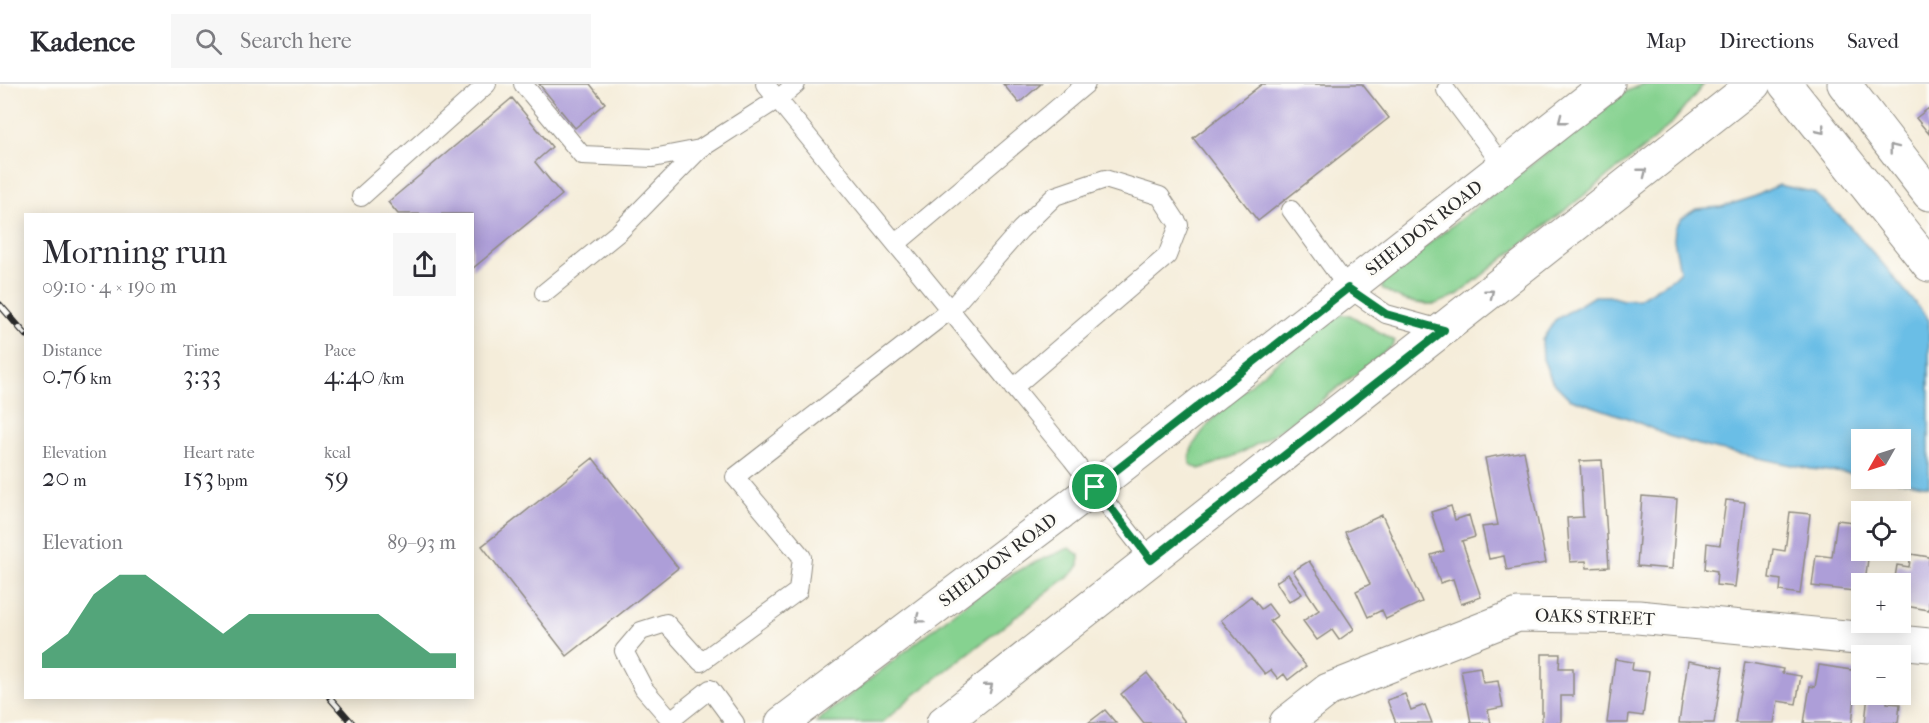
<!DOCTYPE html>
<html lang="en">
<head>
<meta charset="utf-8">
<style>
	body { margin:0; font-family:"IM FELL French Canon",serif; background:#f7f7f7; color:#2b2b33; height:100vh; display:flex; flex-direction:column; font-size:22px; white-space:nowrap }
	* { box-sizing:border-box; margin:0 }
	p { font-size:20px; color:#7c7c81 }
	.icon { flex:none; width:33px; height:33px; fill:none; stroke:currentColor; stroke-width:2; stroke-linecap:round; stroke-linejoin:round }
	.map { position:relative; flex:1; overflow:hidden }
	.details { position:absolute; left:24px; top:129px; width:450px; height:486px; display:flex; flex-direction:column; background:#fff; border-radius:0px; box-shadow:0 3px 15px #0003 }
	.details>* { flex:none }
	.needle { width:39px; rotate:231deg }
	.fabs { position:absolute; left:1851px; top:345px; display:grid; gap:12px }
	.fabs a { display:grid; place-items:center; width:60px; height:60px; border-radius:0px; background:#fff; box-shadow:0 3px 15px #0003; font-size:30px }
	.pin { position:absolute; display:grid; place-items:center; width:51px; height:51px; color:#fff; margin:-26px; border:3px solid #fff; border-radius:50%; box-shadow:0 2px 6px #0007 }
	.round { display:grid; place-items:center; flex:none; width:63px; height:63px; border-radius:0px; background:#f7f7f7 }
	.overview { display:flex; align-items:center; justify-content:space-between; height:102px; padding:0 18px }
	h1 { font-size:33px; font-weight:600; line-height:45px }
	.figures { display:grid; grid-template-columns:repeat(3,1fr); gap:9px; height:102px; padding:6px 18px }
	.figures div { display:grid; align-content:center }
	.figures b { font-size:26px; font-weight:600 }
	.figures small { font-size:16px; font-weight:400 }
	.figures p { font-size:16px }
	.chart { height:168px; padding:12px 18px }
	.chart p { display:flex; justify-content:space-between }
	.chart svg { width:100%; height:108px; margin-top:6px; fill:#0b8043; opacity:.7 }
	header { display:flex; align-items:center; gap:36px; box-sizing:border-box; height:84px; padding:0 30px; background:#fff; border-bottom:2px solid #e1e1e2 }
	header strong { font-size:28px }
	nav { display:flex; gap:33px; margin-inline-start:auto; font-size:21px }
	.search { width:420px; height:54px; background:#f7f7f7; display:flex; align-items:center; gap:15px; box-sizing:border-box; padding:0 21px; border-radius:0px; color:#7c7c81; font-size:22px }
	.map>svg:first-child { display:block }
</style>
</head>
<body>
<header>
<strong>Kadence</strong>
<div class="search"><svg class="icon" aria-label="search" viewBox="0 0 24 24"><circle cx="10" cy="10" r="6"/><path d="M15 15l6 6"/></svg>Search here</div>
<nav><a>Map</a><a>Directions</a><a>Saved</a></nav>
</header>
<div class="map">
<svg width="1929" height="639" viewBox="0 0 1929 639">
	<rect width="100%" height="100%" fill="#fdfcf7"/>
	<filter id="ink" filterUnits="userSpaceOnUse"><feTurbulence type="fractalNoise" baseFrequency=".0167" numOctaves="2"/><feDisplacementMap in="SourceGraphic" scale="12" xChannelSelector="R" yChannelSelector="G"/><feConvolveMatrix kernelMatrix="1 2 1 2 8 2 1 2 1" color-interpolation-filters="sRGB"/></filter>
	<filter id="wash" filterUnits="userSpaceOnUse"><feTurbulence type="fractalNoise" baseFrequency=".008" numOctaves="4" result="noise"/><feDisplacementMap in="SourceGraphic" scale="24" xChannelSelector="R" yChannelSelector="G"/><feGaussianBlur stdDeviation="1.35" result="paint"/><feColorMatrix in="noise" values="0 0 0 0 0 0 0 0 0 0 0 0 0 0 0 0 0 1.4 0 .05"/><feComposite in="paint" operator="in"/></filter>
	<g filter="url(#wash)">
		<rect width="100%" height="100%" fill="#f5edda"/>
		<!-- green -->
		<path fill="#86d290" stroke="#587e5e" stroke-width="1.5" d="M 1643,0 L 1704,0 L 1672,39 L 1648,61 L 1457,211 C 1450,214 1441,219 1434,220 C 1416,221 1396,215 1382,204 L 1384,194 L 1627,7 Z
			M 1340,231 L 1350,231 L 1395,257 L 1392,262 C 1369,281 1344,299 1319,318 C 1281,346 1246,372 1199,385 L 1190,380 C 1190,379 1190,371 1190,370 C 1200,332 1306,255 1340,231 Z
			M 1069,464 L 1079,471 L 1079,481 L 1074,488 L 909,615 L 882,639 L 815,639 L 961,523 L 991,502 L 1029,481 Z"/>
		<!-- water -->
		<path fill="#6abee6" stroke="#4a7488" stroke-width="1.5" d="M 1778,101 L 1813,108 L 1842,134 L 1883,180 L 1929,236 L 1929,402 L 1889,395 L 1900,394 L 1900,356 L 1862,356 L 1861,391 L 1811,385 L 1710,364 L 1668,352 L 1633,336 L 1569,314 L 1552,297 L 1543,275 L 1542,256 L 1555,236 L 1594,212 L 1609,212 L 1623,216 L 1639,215 L 1673,194 L 1680,187 L 1674,156 L 1675,144 L 1682,134 L 1696,125 L 1721,123 L 1754,113 Z"/>
		<g id="blocks">
			<!-- building -->
			<path fill="#ad9ed8" d="M 539,0 L 590,0 L 605,19 L 575,44 Z
				M 1003,0 L 1041,0 L 1019,19 Z
				M 1262,0 L 1362,0 L 1389,34 L 1258,137 L 1193,54 Z
				M 512,14 L 552,63 L 535,78 L 562,111 L 472,185 L 472,130 L 398,130 L 388,118 Z
				M 1929,24 L 1929,50 L 1916,34 Z
				M 1524,367 L 1546,479 L 1507,486 L 1504,472 L 1489,475 L 1482,443 L 1498,441 L 1485,374 Z
				M 593,374 L 678,484 L 567,572 L 482,462 Z
				M 1602,376 L 1609,483 L 1587,484 L 1586,477 L 1570,478 L 1567,434 L 1583,433 L 1580,377 Z
				M 1642,412 L 1677,415 L 1672,485 L 1637,482 Z
				M 1726,416 L 1745,418 L 1735,503 L 1716,501 L 1717,487 L 1705,485 L 1707,459 L 1720,461 Z
				M 1451,422 L 1455,436 L 1469,431 L 1475,453 L 1462,457 L 1481,513 L 1461,520 L 1453,495 L 1440,499 L 1431,471 L 1444,467 L 1431,428 Z
				M 1790,428 L 1810,430 L 1800,510 L 1780,507 L 1781,496 L 1769,494 L 1773,465 L 1785,467 Z
				M 1382,431 L 1422,518 L 1386,535 L 1382,526 L 1368,533 L 1356,507 L 1370,500 L 1345,448 Z
				M 1837,436 L 1862,439 L 1862,466 L 1869,466 L 1865,500 L 1862,500 L 1862,508 L 1812,502 L 1816,471 L 1832,473 Z
				M 1911,470 L 1929,473 L 1929,526 L 1905,522 L 1907,511 L 1900,510 L 1900,500 L 1894,500 L 1897,481 L 1909,483 Z
				M 1309,477 L 1354,545 L 1339,556 L 1332,546 L 1317,556 L 1303,537 L 1319,526 L 1293,487 Z
				M 1288,490 L 1302,510 L 1289,518 L 1276,498 Z
				M 1251,512 L 1261,525 L 1268,520 L 1277,532 L 1270,537 L 1306,582 L 1288,596 L 1284,590 L 1278,595 L 1271,586 L 1265,590 L 1221,536 Z
				M 1542,570 L 1560,570 L 1559,584 L 1573,584 L 1573,612 L 1561,612 L 1561,639 L 1542,639 Z
				M 1615,575 L 1633,578 L 1632,586 L 1649,588 L 1643,632 L 1629,630 L 1628,639 L 1607,639 Z
				M 1688,577 L 1723,583 L 1714,639 L 1679,639 Z
				M 1745,578 L 1783,585 L 1782,589 L 1801,592 L 1796,620 L 1778,617 L 1774,639 L 1735,639 Z
				M 1819,581 L 1858,587 L 1852,639 L 1804,639 L 1810,602 L 1815,603 Z
				M 1480,583 L 1483,599 L 1498,597 L 1503,623 L 1488,626 L 1491,639 L 1471,639 L 1461,586 Z
				M 1147,589 L 1186,639 L 1144,639 L 1121,610 Z
				M 1405,610 L 1411,626 L 1425,621 L 1432,639 L 1396,639 L 1387,616 Z
				M 1868,610 L 1888,610 L 1887,619 L 1900,620 L 1898,639 L 1865,639 Z
				M 1105,626 L 1116,639 L 1088,639 Z"/>
		</g>
	</g>
	<g filter="url(#ink)">
		<use href="#blocks" fill-opacity="0" stroke="#908c82" stroke-width="1.5"/>
		<g fill="none" stroke-linecap="round" stroke-linejoin="round">
			<!-- service casing -->
			<g stroke="#908c82" stroke-width="20">
				<path id="service" d="M 523,0 L 582,71 L 653,74 L 700,65 L 778,15 L 796,0
					M 765,0 L 1072,375 L 1151,476
					M 1446,6 L 1503,82
					M 361,113 L 487,0
					M 1291,126 L 1348,204 L 1386,230 L 1444,246
					M 896,160 L 1086,0
					M 544,209 L 619,148 L 700,65
					M 735,639 L 710,605 L 671,636 L 644,605 L 624,567 L 641,547 L 666,539 L 701,578 L 798,507 L 802,473 L 735,393 L 950,226 L 1020,146 L 1055,112 L 1105,95 L 1160,112 L 1179,141 L 1167,172 L 1013,304"/>
			</g>
			<!-- minor casing -->
			<g stroke="#908c82" stroke-width="35">
				<path id="minor" d="M 1785,0 L 1929,181
					M 1844,0 L 1929,110
					M 1286,639 L 1328,606 L 1518,531 L 1638,533 L 1929,561"/>
			</g>
			<!-- secondary casing -->
			<g stroke="#908c82" stroke-width="35">
				<path id="secondary" d="M 782,639 L 1095,403 L 1608,0
					M 943,639 L 1754,0"/>
			</g>
			<!-- service -->
			<use href="#service" stroke="#fff" stroke-width="18"/>
			<!-- minor -->
			<use href="#minor" stroke="#fff" stroke-width="33"/>
			<!-- secondary -->
			<use href="#secondary" stroke="#fff" stroke-width="33"/>
			<!-- rail casing -->
			<g stroke="#2b2b2b" stroke-width="7">
				<path id="rail" d="M 0,221 L 26,251
					M 330,614 L 352,639"/>
			</g>
			<!-- rail -->
			<use href="#rail" stroke="#fdfcf7" stroke-width="4.5" stroke-dasharray="14" stroke-linecap="butt"/>
		</g>
		<!-- one-way arrows -->
		<defs><path id="oneway-chevron" d="M-2-3.5L2.5 0L-2 3.5" fill="none" stroke-width="1.6" stroke-linecap="round" stroke-linejoin="round" transform="scale(1.5)"/></defs>
		<g stroke="#a0a0a0">
			<use href="#oneway-chevron" transform="translate(1562 36) rotate(142)"/>
			<use href="#oneway-chevron" transform="translate(1821 46) rotate(51)"/>
			<use href="#oneway-chevron" transform="translate(1893 64) rotate(-128)"/>
			<use href="#oneway-chevron" transform="translate(1643 88) rotate(-38)"/>
			<use href="#oneway-chevron" transform="translate(1490 209) rotate(-38)"/>
			<use href="#oneway-chevron" transform="translate(919 535) rotate(143)"/>
			<use href="#oneway-chevron" transform="translate(989 603) rotate(-38)"/>
		</g>
	</g>
	<g fill="none" stroke-linecap="round" stroke-linejoin="round" filter="url(#ink)">
		<!-- route casing -->
		<g stroke="#fff" stroke-width="12">
			<path id="route" d="M 1348,204 L 1386,230 L 1444,246 L 1151,476 L 1095,403 Z"/>
		</g>
		<!-- route -->
		<use href="#route" stroke="#0b8043" stroke-width="8"/>
	</g>
	<g text-anchor="middle" stroke-width="6" stroke-linejoin="round" paint-order="stroke">
		<!-- street labels -->
		<g font-size="18" fill="#2b2b2b" stroke="#fdfcf7">
			<text transform="translate(1424 144) rotate(-38)" y="6">SHELDON ROAD</text>
			<text transform="translate(998 476) rotate(-37)" y="6">SHELDON ROAD</text>
			<text transform="translate(1595 533) rotate(2)" y="6">OAKS STREET</text>
		</g>
	</g>
</svg>
<div class="fabs">
<a><svg class="needle" viewBox="-14 -14 28 28"><path d="M0-13l5 13h-10z" fill="#e53935"/><path d="M0 13l5-13h-10z" fill="#7c7c81"/></svg></a>
<a><svg class="icon" aria-label="locate" viewBox="0 0 24 24"><circle cx="12" cy="12" r="6"/><path d="M12 2v4M12 18v4M2 12h4M18 12h4"/></svg></a>
<a>+</a>
<a>−</a>
</div>
<div class="pin" style="left:1095px;top:403px;background:#1e9e55"><svg class="icon" aria-label="arrive" viewBox="0 0 24 24"><path d="M6 21V4h12l-3 4 3 4H6"/></svg></div>
<section class="details">
<div class="overview"><div><h1>Morning run</h1><p>09:10 · 4 × 190 m</p></div><a class="round"><svg class="icon" aria-label="share" viewBox="0 0 24 24"><path d="M12 15V3M7 8l5-5 5 5M5 13v7h14v-7"/></svg></a></div>
<div class="figures">
<div><p>Distance</p><b>0.76<small> km</small></b></div>
<div><p>Time</p><b>3:33</b></div>
<div><p>Pace</p><b>4:40<small> /km</small></b></div>
</div>
<div class="figures">
<div><p>Elevation</p><b>20<small> m</small></b></div>
<div><p>Heart rate</p><b>153<small> bpm</small></b></div>
<div><p>kcal</p><b>59</b></div>
</div>
<div class="chart"><p><span>Elevation</span>89–93 m</p>
<svg viewBox="0 0 160 44" preserveAspectRatio="none"><path d="M0 44V38L10 30L20 14L30 6L40 6L50 14L60 22L70 30L80 22L90 22L100 22L110 22L120 22L130 22L140 30L150 38L160 38V44z"/></svg>
</div>
</section>
</div>
</body>
</html>
